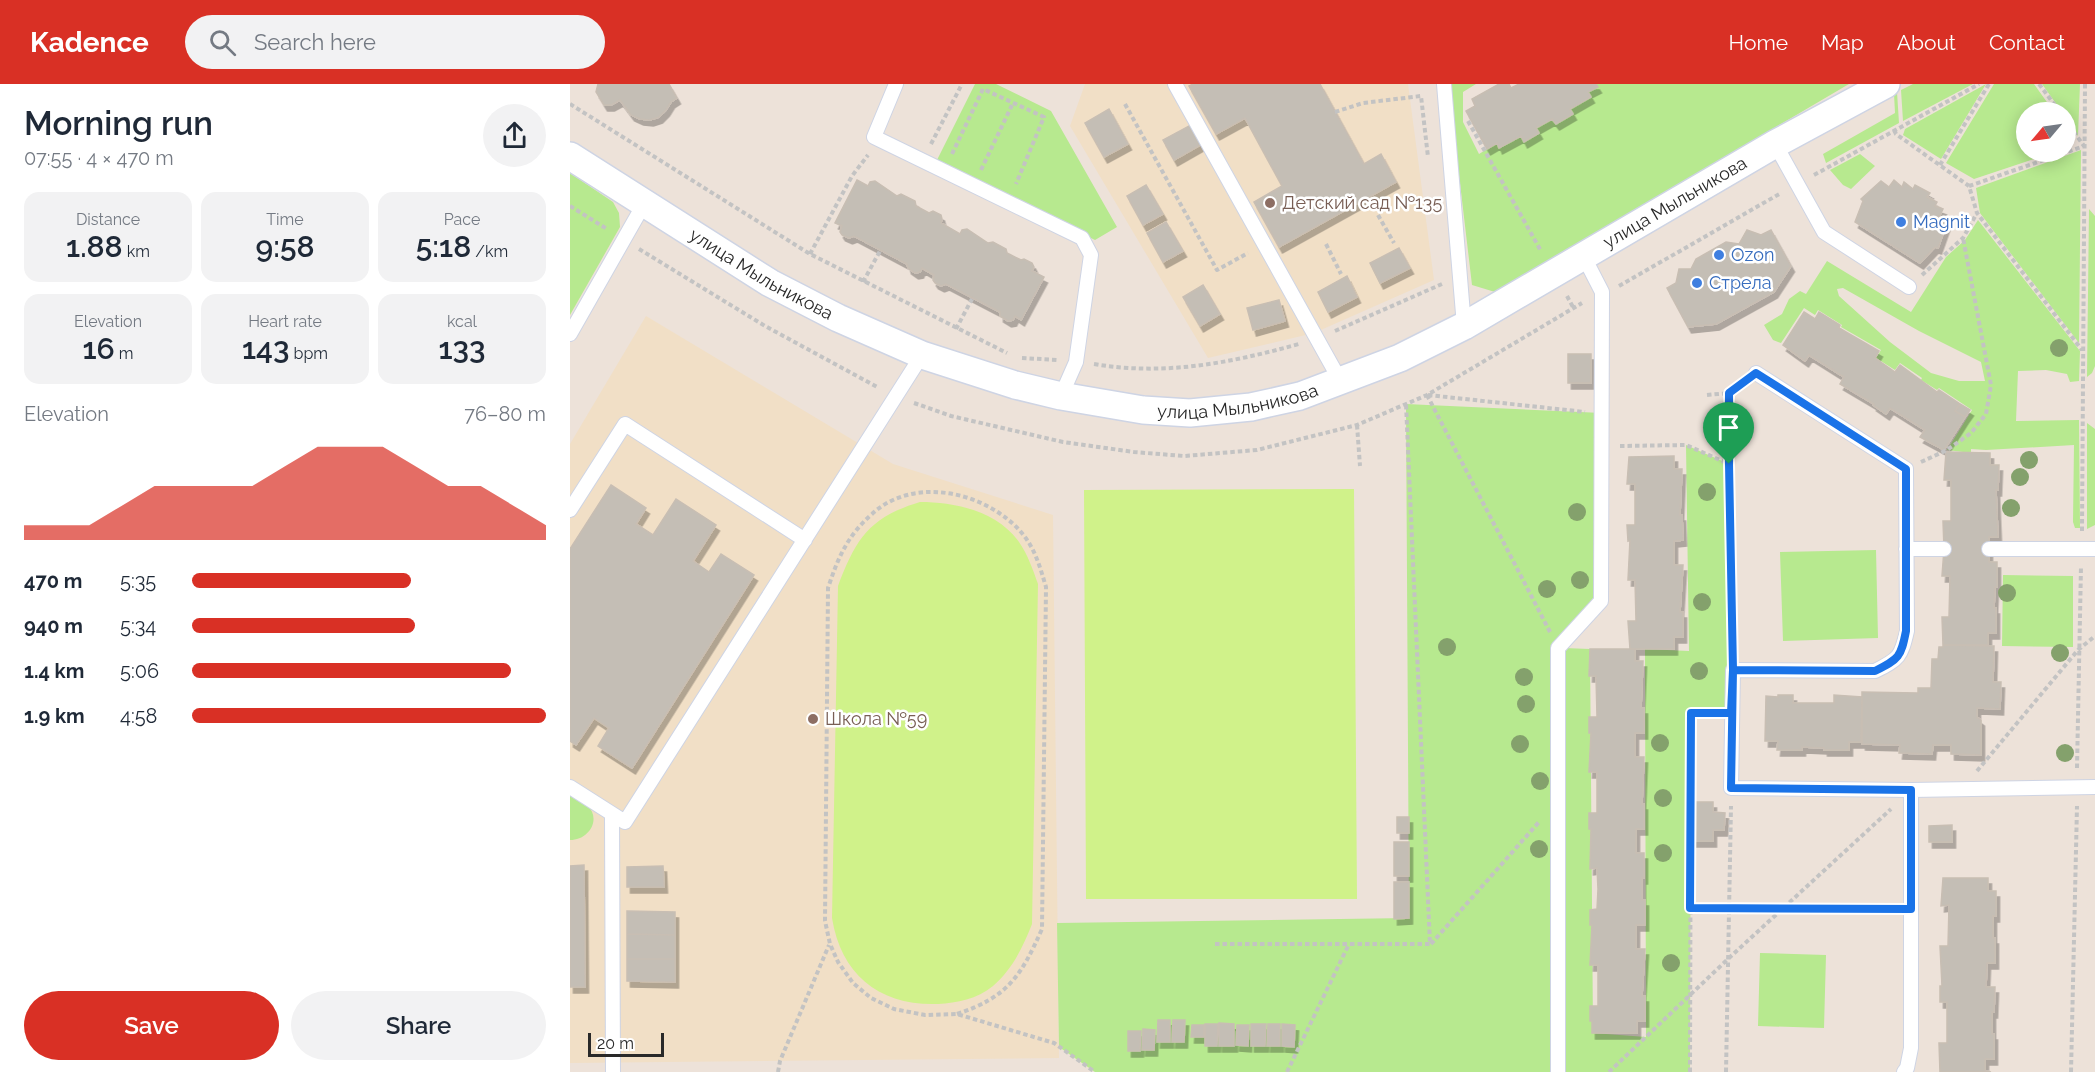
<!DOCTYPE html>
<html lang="en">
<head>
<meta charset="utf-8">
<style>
	body { margin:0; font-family:Raleway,sans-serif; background:#f2f2f3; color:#1f2937; height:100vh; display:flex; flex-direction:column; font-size:22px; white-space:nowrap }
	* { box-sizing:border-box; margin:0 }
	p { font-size:20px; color:#747a83 }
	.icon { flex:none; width:33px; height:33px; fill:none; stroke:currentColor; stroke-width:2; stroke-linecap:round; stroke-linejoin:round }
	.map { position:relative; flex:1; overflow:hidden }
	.drawer { display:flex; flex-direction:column; background:#fff; width:570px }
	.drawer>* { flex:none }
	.needle { width:39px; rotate:241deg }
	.fabs { position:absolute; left:1446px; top:18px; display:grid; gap:12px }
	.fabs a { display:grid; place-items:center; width:60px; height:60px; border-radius:50%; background:#fff; box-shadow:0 3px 15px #0003; font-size:30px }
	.scale { position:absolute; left:18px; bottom:15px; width:76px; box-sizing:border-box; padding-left:6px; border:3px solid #292929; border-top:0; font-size:16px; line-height:21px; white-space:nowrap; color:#292929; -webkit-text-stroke:4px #fff; paint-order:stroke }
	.pin { position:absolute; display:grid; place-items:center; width:51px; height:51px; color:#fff; margin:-62px -26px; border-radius:50% 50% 50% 0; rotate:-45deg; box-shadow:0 0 6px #0007 }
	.pin .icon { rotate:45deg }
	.round { display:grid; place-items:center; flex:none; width:63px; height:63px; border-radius:32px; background:#f2f2f3 }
	.headline { display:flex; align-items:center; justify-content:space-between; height:102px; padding:0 24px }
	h1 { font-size:33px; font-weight:600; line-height:45px }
	.figures { display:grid; grid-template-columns:repeat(3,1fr); gap:9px; height:102px; padding:6px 24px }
	.figures div { display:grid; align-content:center; border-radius:15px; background:#f2f2f3; text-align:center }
	.figures b { font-size:30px; font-weight:600 }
	.figures small { font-size:16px; font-weight:400 }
	.figures p { font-size:16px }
	.chart { height:168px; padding:12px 24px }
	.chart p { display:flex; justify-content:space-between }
	.chart svg { width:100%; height:108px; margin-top:6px; fill:#d93025; opacity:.7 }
	.cta { display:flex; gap:12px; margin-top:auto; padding:12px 24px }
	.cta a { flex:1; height:69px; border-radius:36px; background:#d93025; color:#fff; font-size:24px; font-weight:600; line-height:69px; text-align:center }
	.cta a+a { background:#f2f2f3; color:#1f2937 }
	ul { padding:0 24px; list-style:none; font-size:20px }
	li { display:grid; grid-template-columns:96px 72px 1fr; align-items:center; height:45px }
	li i { height:15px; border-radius:8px; background:#d93025 }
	header { display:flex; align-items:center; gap:36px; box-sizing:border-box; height:84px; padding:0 30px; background:#d93025; color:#fff }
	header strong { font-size:28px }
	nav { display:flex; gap:33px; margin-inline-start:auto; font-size:21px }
	.search { width:420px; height:54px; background:#f2f2f3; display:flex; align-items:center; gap:15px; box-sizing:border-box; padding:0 21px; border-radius:33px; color:#747a83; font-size:22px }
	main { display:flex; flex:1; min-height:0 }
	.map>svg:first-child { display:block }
</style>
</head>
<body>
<header>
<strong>Kadence</strong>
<div class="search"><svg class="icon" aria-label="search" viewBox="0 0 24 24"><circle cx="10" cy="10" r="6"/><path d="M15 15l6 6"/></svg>Search here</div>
<nav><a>Home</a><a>Map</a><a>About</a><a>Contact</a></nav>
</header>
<main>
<section class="drawer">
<div class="headline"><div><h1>Morning run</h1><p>07:55 · 4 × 470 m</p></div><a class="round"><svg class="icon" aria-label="share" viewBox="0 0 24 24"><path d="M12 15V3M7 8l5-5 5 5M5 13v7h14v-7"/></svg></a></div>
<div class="figures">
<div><p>Distance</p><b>1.88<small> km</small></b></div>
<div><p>Time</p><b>9:58</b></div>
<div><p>Pace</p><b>5:18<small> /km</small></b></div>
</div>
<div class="figures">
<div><p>Elevation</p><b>16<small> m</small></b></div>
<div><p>Heart rate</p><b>143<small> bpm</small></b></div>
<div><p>kcal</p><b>133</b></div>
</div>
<div class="chart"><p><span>Elevation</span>76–80 m</p>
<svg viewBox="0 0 160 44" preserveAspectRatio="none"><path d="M0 44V38L10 38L20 38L30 30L40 22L50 22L60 22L70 22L80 14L90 6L100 6L110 6L120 14L130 22L140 22L150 30L160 38V44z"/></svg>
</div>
<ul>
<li><b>470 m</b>5:35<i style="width:62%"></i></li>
<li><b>940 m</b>5:34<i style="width:63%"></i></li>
<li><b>1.4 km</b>5:06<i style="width:90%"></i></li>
<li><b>1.9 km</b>4:58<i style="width:100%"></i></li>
</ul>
<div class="cta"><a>Save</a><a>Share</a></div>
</section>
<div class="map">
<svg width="1525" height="988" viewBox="0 0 1525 988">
	<defs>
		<filter id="shadow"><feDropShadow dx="3.5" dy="6" stdDeviation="0" flood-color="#0004"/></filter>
	</defs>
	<rect width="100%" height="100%" fill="#ede2d9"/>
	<!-- education -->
	<path fill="#f1dfc6" d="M 515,0 L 838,0 L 864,196 L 744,249 L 638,274 L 500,42 Z
		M 76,232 L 323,380 L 483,431 L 489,974 L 0,979 L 0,360 Z"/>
	<!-- green -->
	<path fill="#b7e98f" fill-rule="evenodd" d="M 405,0 L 426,0 L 481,27 L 547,143 L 525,156 L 366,78 Z
		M 882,0 L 906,0 L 893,8 L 893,38 L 909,70 L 927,59 L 930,64 L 951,52 L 955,57 L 969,50 L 966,44 L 982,35 L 986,40 L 1002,31 L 1000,25 L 1021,13 L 1018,8 L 1028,3 L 1026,0 L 1279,0 L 925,208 L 902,201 L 880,14 Z
		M 1343,0 L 1403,0 L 1333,37 L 1331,6 Z
		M 1416,0 L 1371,75 L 1333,51 L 1335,45 Z
		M 1424,0 L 1464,0 L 1484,28 L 1456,28 L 1456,68 L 1485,68 L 1404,95 L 1376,79 Z
		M 1472,0 L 1510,0 L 1508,52 L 1496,34 L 1496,28 L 1492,28 Z
		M 1327,8 L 1329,39 L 1256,79 L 1253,70 L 1325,29 L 1324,10 Z
		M 1511,66 L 1509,259 L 1410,129 L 1406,104 Z
		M 1290,70 L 1305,82 L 1281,105 L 1273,101 L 1260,86 Z
		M 0,89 L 43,118 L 49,129 L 50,143 L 0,231 Z
		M 1519,125 L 1525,132 L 1525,282 L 1522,289 L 1517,293 Z
		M 1408,136 L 1510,267 L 1509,297 L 1500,298 L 1497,290 L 1476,286 L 1448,287 L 1446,337 L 1509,336 L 1510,444 L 1505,444 L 1503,438 L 1504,361 L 1416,366 L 1401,365 L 1401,369 L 1377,366 L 1402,326 L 1369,304 L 1367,306 L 1351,296 L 1352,294 L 1330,279 L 1325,286 L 1306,274 L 1311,266 L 1271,243 L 1272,241 L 1248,226 L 1245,231 L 1234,224 L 1211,259 L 1203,256 L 1194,241 L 1212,230 L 1219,215 L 1230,207 L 1236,210 L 1257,177 L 1341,228 L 1376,173 L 1395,156 ZM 1273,204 L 1349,247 L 1411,278 L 1415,297 L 1389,297 L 1361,289 L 1320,258 L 1269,212 L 1267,205 Z
		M 836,320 L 1032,329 L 1031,517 L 994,564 L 1020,565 L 1023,949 L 1076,953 L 1075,565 L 1119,567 L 1116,361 L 1159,380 L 1161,629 L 1121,630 L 1120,988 L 525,988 L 489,963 L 487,839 L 839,834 Z
		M 1517,339 L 1525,345 L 1525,441 L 1517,445 Z
		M 1306,466 L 1308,554 L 1213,557 L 1210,468 Z
		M 1433,491 L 1503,492 L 1503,563 L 1432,562 Z
		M 0,710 C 5,713 13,717 17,721 C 32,735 19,756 0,756 Z
		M 1190,869 L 1256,871 L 1254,944 L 1188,942 Z"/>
	<!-- pitch -->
	<path fill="#d0f28a" d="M 784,405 L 787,815 L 516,815 L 514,406 Z
		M 350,418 C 385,418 427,427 449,458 C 458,471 463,486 468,500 L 462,840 C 453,863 442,886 423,902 C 407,915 387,919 368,920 C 310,922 271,891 262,834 L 268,502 C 286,454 300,433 350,418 Z"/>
	<!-- building -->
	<path fill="#c4beb5" stroke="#c8beb3" stroke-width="1.5" filter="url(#shadow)" d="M 28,0 L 99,0 L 107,14 L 101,18 L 96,26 L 89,33 L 80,36 L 70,35 L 61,31 L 50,16 L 41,21 L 34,21 L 26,8 Z
		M 623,0 L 750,0 L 794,80 L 811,70 L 826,98 L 709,163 L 684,118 L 712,102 L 675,34 L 646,50 L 619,2 Z
		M 929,0 L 939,0 L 941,4 L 949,0 L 1026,0 L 1028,3 L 1018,8 L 1021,13 L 1000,25 L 1003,30 L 986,40 L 982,35 L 966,44 L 969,49 L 954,58 L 951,52 L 929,64 L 927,59 L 917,65 L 896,27 L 905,22 L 902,15 Z
		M 539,25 L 558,60 L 534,73 L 515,39 Z
		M 621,41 L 632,60 L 604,76 L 593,56 Z
		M 287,96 L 298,102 L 300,98 L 305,97 L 327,112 L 331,110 L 345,117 L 346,122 L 359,129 L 363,127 L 371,131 L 372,135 L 371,139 L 390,150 L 392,146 L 397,145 L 418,159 L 423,158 L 436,165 L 437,169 L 451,176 L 454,175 L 462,179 L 464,183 L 462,187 L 474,193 L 451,236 L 445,232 L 443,236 L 438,237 L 430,232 L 430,228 L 376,200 L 371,202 L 365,199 L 363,196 L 364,191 L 352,184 L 350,188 L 345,189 L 338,184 L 337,180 L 284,152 L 279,154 L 272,151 L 270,148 L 272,142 L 265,139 Z
		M 1324,96 L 1332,103 L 1334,98 L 1343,105 L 1345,101 L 1360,109 L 1357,113 L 1367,118 L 1365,122 L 1373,125 L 1369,133 L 1375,136 L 1378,136 L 1368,164 L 1365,163 L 1350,179 L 1285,138 L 1293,117 L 1291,115 L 1311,97 L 1319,103 Z
		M 576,101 L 593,130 L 573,141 L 557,112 Z
		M 596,138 L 613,167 L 593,178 L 577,149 Z
		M 1177,146 L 1191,151 L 1201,146 L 1221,182 L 1204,208 L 1146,240 L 1118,243 L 1097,204 L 1106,199 L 1109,185 L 1121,185 L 1126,175 L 1156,158 L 1169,160 Z
		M 829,164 L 840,184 L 810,199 L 800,179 Z
		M 777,192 L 787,213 L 758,228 L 748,208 Z
		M 633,201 L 650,230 L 630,242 L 613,213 Z
		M 709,216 L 715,237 L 683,246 L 677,224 Z
		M 1234,228 L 1245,235 L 1249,228 L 1270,241 L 1269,244 L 1309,267 L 1305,274 L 1325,288 L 1330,281 L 1367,308 L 1369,306 L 1390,320 L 1385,327 L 1395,333 L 1374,366 L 1350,353 L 1355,346 L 1320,324 L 1316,330 L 1303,321 L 1304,320 L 1270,300 L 1274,293 L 1239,271 L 1235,277 L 1213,261 Z
		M 998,270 L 1021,270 L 1021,299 L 998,299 Z
		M 1390,320 L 1400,326 L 1395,333 L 1385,327 Z
		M 1376,368 L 1420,369 L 1420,381 L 1429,381 L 1428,406 L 1426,406 L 1428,453 L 1419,453 L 1419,478 L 1427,478 L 1427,503 L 1425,503 L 1424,524 L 1426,524 L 1426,549 L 1418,549 L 1418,561 L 1373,561 L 1372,533 L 1379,533 L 1380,492 L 1372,492 L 1374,465 L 1373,437 L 1381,437 L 1381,396 L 1374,396 Z
		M 1104,372 L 1104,385 L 1112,385 L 1110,431 L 1112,431 L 1113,456 L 1104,457 L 1104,481 L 1113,481 L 1110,528 L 1113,528 L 1113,553 L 1104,553 L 1104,565 L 1060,565 L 1058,537 L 1066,537 L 1065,496 L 1058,496 L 1060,456 L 1058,457 L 1057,441 L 1065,441 L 1065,400 L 1057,400 L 1059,373 Z
		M 41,401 L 76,424 L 66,440 L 83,451 L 106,415 L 146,441 L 123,477 L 139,488 L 151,470 L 184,491 L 62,684 L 28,662 L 39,644 L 24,634 L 6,661 L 0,657 L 0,465 Z
		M 1373,561 L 1424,562 L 1423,598 L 1431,598 L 1430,625 L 1407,624 L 1407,633 L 1411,636 L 1411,671 L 1381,670 L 1381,661 L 1363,661 L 1362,670 L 1329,669 L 1330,661 L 1292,660 L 1292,608 L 1348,609 L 1348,604 L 1361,604 L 1362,575 L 1368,575 L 1369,563 L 1373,563 Z
		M 1020,565 L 1065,565 L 1065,577 L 1073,577 L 1071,624 L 1074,624 L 1074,649 L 1065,649 L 1065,673 L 1074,673 L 1072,720 L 1074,720 L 1074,745 L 1066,745 L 1066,769 L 1074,769 L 1074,794 L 1072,794 L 1072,816 L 1075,816 L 1075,841 L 1066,841 L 1066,865 L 1075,865 L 1072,912 L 1075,912 L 1075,937 L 1067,937 L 1067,949 L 1022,949 L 1022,937 L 1020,937 L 1020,922 L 1028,922 L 1028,881 L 1020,881 L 1022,841 L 1020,841 L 1020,826 L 1027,825 L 1028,805 L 1027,784 L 1020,785 L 1021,745 L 1019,745 L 1019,729 L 1027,729 L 1027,688 L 1019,688 L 1021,649 L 1019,649 L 1019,633 L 1027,633 L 1026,592 L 1019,592 Z
		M 1208,611 L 1223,611 L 1223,619 L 1264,619 L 1264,611 L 1292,613 L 1291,658 L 1279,658 L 1279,666 L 1254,666 L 1254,664 L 1232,663 L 1232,666 L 1207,666 L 1208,657 L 1195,657 L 1196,612 L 1208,613 Z
		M 1123,718 L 1143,718 L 1143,728 L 1155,729 L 1154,746 L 1143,746 L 1143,757 L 1122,757 Z
		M 827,733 L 839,733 L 839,749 L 827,749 Z
		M 1382,741 L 1382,758 L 1359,758 L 1359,742 Z
		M 824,758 L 839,758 L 839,792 L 824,792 Z
		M 14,781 L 15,903 L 0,903 L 0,782 Z
		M 93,782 L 94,803 L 57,803 L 57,783 Z
		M 1373,794 L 1418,794 L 1418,807 L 1426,807 L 1426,832 L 1423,832 L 1423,854 L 1425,854 L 1425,879 L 1417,879 L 1416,903 L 1425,903 L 1424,928 L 1422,928 L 1422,950 L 1424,950 L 1424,975 L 1415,975 L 1415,987 L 1421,988 L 1370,988 L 1369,959 L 1377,959 L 1377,918 L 1370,918 L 1370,902 L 1372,902 L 1370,862 L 1378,862 L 1379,821 L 1371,822 Z
		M 824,798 L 839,798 L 839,834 L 824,835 Z
		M 57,827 L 105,828 L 105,851 L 57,850 Z
		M 57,850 L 105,851 L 105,875 L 57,875 Z
		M 57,875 L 105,875 L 105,898 L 57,897 Z
		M 588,936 L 600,936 L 600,958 L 587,958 Z
		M 603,936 L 615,936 L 614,958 L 602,958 Z
		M 649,939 L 664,940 L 664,962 L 649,962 Z
		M 635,940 L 648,940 L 647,962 L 635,962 Z
		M 681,940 L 696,940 L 695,962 L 681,962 Z
		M 698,940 L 710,940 L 710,962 L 697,962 Z
		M 712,940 L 725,941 L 724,963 L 712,962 Z
		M 622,941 L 634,941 L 634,953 L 621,953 Z
		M 667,941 L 679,941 L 678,962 L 666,961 Z
		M 573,945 L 585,946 L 584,966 L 572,966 Z
		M 558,947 L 571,947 L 570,967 L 558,967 Z"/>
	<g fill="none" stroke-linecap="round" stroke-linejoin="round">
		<!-- service casing -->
		<g stroke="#ced4e4" stroke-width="16">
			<path id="service" d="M 326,0 L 304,53 L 512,154 L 521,171 L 506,278 L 491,312
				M 605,0 L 771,298
				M 874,0 L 894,242
				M 1205,60 L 1254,148 L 1339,203
				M 0,250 L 74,120
				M 1186,289 L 1336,385 L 1337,547 C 1331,573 1329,575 1305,587 L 1163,586 L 1161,704 L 1341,706 L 1525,703
				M 0,426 L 55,340 L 235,456
				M 1336,465 L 1374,465
				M 1419,465 L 1525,465
				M 0,703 L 55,738 L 352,271
				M 42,730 L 43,988
				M 988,988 L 988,564 L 1031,517 L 1032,208 L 1013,171
				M 1334,988 L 1337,984 L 1341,964 L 1341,706"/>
		</g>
		<!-- minor casing -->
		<g stroke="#ced4e4" stroke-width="30">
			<g id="minor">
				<path id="s1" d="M 0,72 L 200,199 L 268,234 L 352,271 L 445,301 L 491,312 L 573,326 L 620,329 L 681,323 L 730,312 L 830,274 L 894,242 L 1205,60 L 1316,0"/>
			</g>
		</g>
		<!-- path -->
		<path stroke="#c3c3c3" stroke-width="4" stroke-dasharray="4.5 3" stroke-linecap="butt" d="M 1469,0 L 1490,28
			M 0,20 L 240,170 L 437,269
			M 555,20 L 647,186 L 678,169
			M 765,28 L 793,19 L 851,12 L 858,73
			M 898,37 L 971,167
			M 1324,46 L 1326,50 L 1399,102 L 1407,129 L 1512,266
			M 361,60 L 392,0
			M 382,70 L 413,5 L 474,33 L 446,100
			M 1370,81 L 1419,0
			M 411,86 L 443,19
			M 1244,91 L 1409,0
			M 1399,102 L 1514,62 L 1496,37
			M 0,122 L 37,145
			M 808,131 L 824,159
			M 756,160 L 771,190
			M 69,165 L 195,242 L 309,304
			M 240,170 L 282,92 L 298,71
			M 1352,191 L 1393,154 L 1407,129
			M 293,198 L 310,167
			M 1049,202 L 1211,109
			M 997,212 L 1004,225
			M 386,245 L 402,215
			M 765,247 L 872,200
			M 452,274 L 487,276
			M 524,280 C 595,292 660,279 729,260
			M 857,311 L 980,548
			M 858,311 L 1015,328
			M 1137,311 L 1159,309
			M 344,319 L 381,332 L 493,358 L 564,368 L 614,372 L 687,366 L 787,341 L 857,311 L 1012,219
			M 787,341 L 790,382
			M 1050,362 L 1116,361 L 1159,380
			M 1351,378 L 1377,366 L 1401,349 L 1416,330 L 1421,301 L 1393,154
			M 1512,447 L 1515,0
			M 1162,567 L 1159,309 L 1172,299
			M 1507,684 L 1511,482
			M 1407,687 L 1508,566 L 1525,552
			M 1120,824 L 1324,825
			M 645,860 L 860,860 L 836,320
			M 861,860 L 969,738
			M 387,930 C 438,913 451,892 472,845 L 476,503 C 470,483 465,464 451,448 C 416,408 344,391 302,430 C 277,452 268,474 258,504 L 255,837 L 260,860 L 268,878 L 283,899 L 301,914 L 324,925 L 355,931 L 387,930 L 484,959 L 525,988
			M 208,988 L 210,977 L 259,861
			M 717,988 L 779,860
			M 1039,988 L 1159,874 L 1321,725
			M 1120,988 L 1121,629 L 1145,629
			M 1156,988 L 1161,722
			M 1501,988 L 1507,722"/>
		<!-- service -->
		<use href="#service" stroke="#fff" stroke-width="14"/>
		<!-- minor -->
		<use href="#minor" stroke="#fff" stroke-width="27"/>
	</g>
	<!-- trees -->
	<g fill="#84a16c">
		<circle cx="1489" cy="264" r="9"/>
		<circle cx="1459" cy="376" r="9"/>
		<circle cx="1450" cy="393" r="9"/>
		<circle cx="1137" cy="408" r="9"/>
		<circle cx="1441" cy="424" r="9"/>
		<circle cx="1007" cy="428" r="9"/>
		<circle cx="1010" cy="496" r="9"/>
		<circle cx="977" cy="505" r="9"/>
		<circle cx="1437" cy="509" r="9"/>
		<circle cx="1132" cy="518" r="9"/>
		<circle cx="877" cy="563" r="9"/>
		<circle cx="1490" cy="569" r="9"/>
		<circle cx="1129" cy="587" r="9"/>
		<circle cx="954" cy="593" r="9"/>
		<circle cx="956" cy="620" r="9"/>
		<circle cx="1090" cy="659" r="9"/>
		<circle cx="950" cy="660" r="9"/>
		<circle cx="1495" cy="669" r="9"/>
		<circle cx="970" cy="697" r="9"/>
		<circle cx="1093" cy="714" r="9"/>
		<circle cx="969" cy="765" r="9"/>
		<circle cx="1093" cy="769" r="9"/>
		<circle cx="1101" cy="879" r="9"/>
	</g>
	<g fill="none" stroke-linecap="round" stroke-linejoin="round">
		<!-- route casing -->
		<g stroke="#fff" stroke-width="12">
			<path id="route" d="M 1159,380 L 1163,586 L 1161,704 L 1341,706 L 1341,825 L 1120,824 L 1121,629 L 1161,629 L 1163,586 L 1305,587 C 1329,575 1331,573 1336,547 L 1336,385 L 1186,289 L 1159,309 L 1159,380"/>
		</g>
		<!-- route -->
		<use href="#route" stroke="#1a73e8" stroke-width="8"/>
	</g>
	<!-- markers -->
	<g fill="#8d6e63" stroke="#fff" stroke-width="2">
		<circle cx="700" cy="119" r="6"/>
		<circle cx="243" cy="635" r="6"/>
	</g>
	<g fill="#3f7fe0" stroke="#fff" stroke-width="2">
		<circle cx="1331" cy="138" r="6"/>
		<circle cx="1149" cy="171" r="6"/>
		<circle cx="1127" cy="199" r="6"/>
	</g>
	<g text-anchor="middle" stroke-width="5" stroke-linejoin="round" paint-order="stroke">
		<!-- education labels -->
		<g font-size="18" fill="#785e54" stroke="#fff" text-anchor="start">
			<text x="712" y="125">Детский сад №135</text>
			<text x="255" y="641">Школа №59</text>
		</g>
		<!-- street labels -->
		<g font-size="18" fill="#292929" stroke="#fff">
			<text dy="6" stroke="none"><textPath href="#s1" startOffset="1215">улица Мыльникова</textPath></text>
			<text dy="6" stroke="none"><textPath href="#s1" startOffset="225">улица Мыльникова</textPath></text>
			<text dy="6" stroke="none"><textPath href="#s1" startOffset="729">улица Мыльникова</textPath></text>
		</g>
		<!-- shop labels -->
		<g font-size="18" fill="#366cbe" stroke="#fff" text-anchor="start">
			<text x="1343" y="144">Magnit</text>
			<text x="1161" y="177">Ozon</text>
			<text x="1139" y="205">Стрела</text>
		</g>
	</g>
</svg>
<div class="fabs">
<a><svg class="needle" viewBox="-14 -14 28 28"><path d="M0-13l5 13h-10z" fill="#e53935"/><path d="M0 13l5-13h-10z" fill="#747a83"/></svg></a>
</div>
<div class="scale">20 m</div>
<div class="pin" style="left:1159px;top:380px;background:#1e9e55"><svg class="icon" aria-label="arrive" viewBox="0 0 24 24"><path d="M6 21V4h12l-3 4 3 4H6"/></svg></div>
</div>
</main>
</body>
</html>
